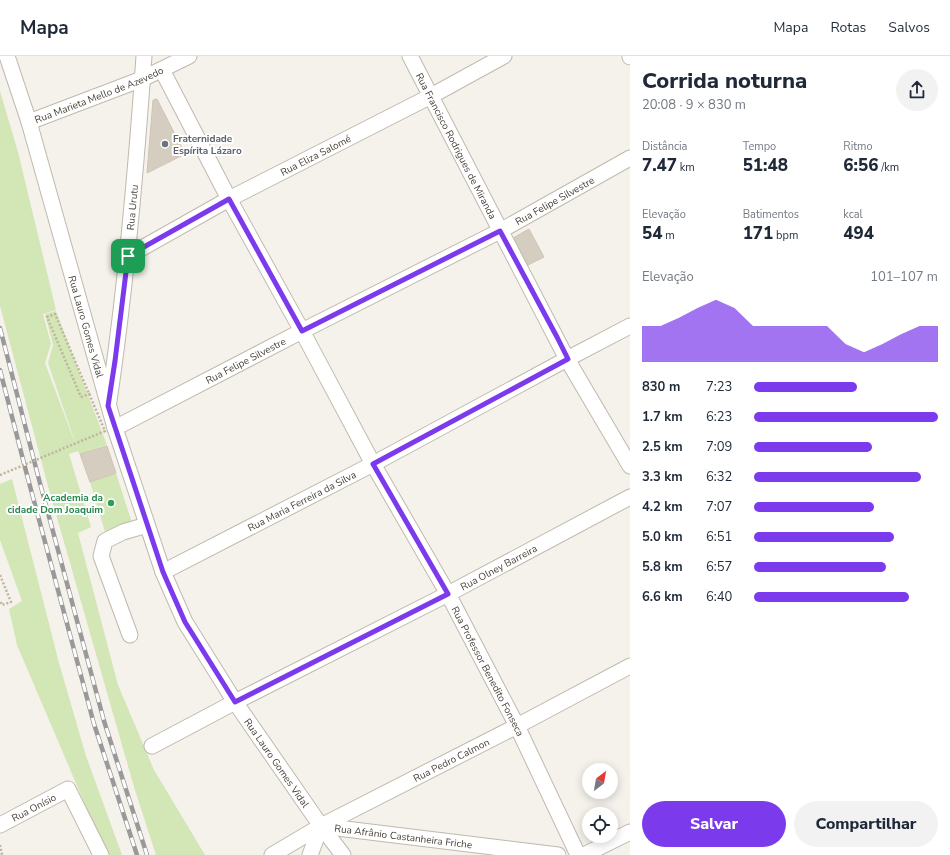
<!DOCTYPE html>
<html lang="pt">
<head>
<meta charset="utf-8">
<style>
	body { margin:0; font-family:"Nunito Sans",sans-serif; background:#f2f2f3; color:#1f2937; height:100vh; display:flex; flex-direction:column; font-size:15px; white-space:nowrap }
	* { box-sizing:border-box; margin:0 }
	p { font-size:13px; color:#747a83 }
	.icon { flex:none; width:22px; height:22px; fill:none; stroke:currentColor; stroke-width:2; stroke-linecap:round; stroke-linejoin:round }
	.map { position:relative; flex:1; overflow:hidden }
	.side { display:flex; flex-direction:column; background:#fff; width:320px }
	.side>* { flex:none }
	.needle { width:26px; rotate:31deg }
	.buttons { position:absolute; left:582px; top:707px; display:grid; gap:8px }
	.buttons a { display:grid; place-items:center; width:36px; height:36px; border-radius:50%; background:#fff; box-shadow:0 2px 10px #0003; font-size:20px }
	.pin { position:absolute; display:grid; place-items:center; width:34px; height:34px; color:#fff; margin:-17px; border-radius:8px; box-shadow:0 2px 6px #0006 }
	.round { display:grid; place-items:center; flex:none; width:42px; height:42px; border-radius:21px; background:#f2f2f3 }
	.summary { display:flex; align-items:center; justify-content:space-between; height:68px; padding:0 12px }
	h1 { font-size:22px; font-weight:800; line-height:30px }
	.stats { display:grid; grid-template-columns:repeat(3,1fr); gap:6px; height:68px; padding:4px 12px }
	.stats div { display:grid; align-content:center }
	.stats b { font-size:17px; font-weight:800 }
	.stats small { font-size:11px; font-weight:400 }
	.stats p { font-size:11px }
	.chart { height:112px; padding:8px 12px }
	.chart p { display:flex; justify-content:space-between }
	.chart svg { width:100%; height:72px; margin-top:4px; fill:#7c3aed; opacity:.7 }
	.cta { display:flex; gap:8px; margin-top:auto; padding:8px 12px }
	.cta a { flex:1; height:46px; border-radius:24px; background:#7c3aed; color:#fff; font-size:16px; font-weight:800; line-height:46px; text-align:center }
	.cta a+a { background:#f2f2f3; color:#1f2937 }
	ul { padding:0 12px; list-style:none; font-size:13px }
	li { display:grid; grid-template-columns:64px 48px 1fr; align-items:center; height:30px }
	li i { height:10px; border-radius:5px; background:#7c3aed }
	header { display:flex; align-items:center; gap:24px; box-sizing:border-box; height:56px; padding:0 20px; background:#fff; border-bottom:1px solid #e0e1e3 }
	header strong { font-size:19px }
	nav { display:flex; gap:22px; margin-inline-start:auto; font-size:14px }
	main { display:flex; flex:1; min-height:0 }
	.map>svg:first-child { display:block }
</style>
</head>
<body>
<header>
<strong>Mapa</strong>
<nav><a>Mapa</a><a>Rotas</a><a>Salvos</a></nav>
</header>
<main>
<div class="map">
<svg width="630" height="799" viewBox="0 0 630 799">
	<rect width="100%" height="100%" fill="#f5f1eb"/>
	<!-- green -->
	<path fill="#d2e6b6" d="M 0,35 L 18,96 L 56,254 L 43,258 L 51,288 L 45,307 L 78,395 L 69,398 L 91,471 L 78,477 L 118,629 L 154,714 L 205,799 L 156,799 L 134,731 L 48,430 L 0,250 Z
		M 56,255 L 107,389 L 79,398 L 48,307 L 53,289 L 45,258 Z
		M 116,417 L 132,467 L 105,476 L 90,426 Z
		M 12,423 L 59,607 L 86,700 L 122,799 L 104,799 L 93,767 L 17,589 L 9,553 L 22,545 L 0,484 L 0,428 Z"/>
	<!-- building -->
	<path fill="#d6cdc1" stroke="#d0c4b4" d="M 157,43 L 185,98 L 147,117 L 153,44 Z
		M 529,173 L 544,201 L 528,209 L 513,182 Z
		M 107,390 L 116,417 L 90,426 L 80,398 Z"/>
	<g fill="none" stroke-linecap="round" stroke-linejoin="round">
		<!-- minor casing -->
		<g stroke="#c0b9ad" stroke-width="17">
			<g id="minor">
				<path id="s1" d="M 7,0 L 29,66 L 115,372 L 163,516 L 185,566 L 235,646 L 321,770 L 343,799"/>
				<path id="s2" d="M 410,0 L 567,303 L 630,410"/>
				<path d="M 630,0 L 630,1"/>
				<path id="s3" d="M 162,14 L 229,143 L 302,275 L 373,408 L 448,538 L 517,670 L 578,799"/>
				<path id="s4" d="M 29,66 L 142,23 L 189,0"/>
				<path id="s5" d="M 128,200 L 229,143 L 431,40 L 504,0"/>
				<path id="s6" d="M 109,345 C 126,231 136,115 144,0"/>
				<path id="s7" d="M 115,372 L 302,275 L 500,175 L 630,102"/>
				<path id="s8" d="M 163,516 L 373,408 L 567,303 L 630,270"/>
				<path d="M 130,579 L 101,500 L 105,485 L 123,476 L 147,469"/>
				<path id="s9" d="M 152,690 L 235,646 L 448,538 L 630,441"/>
				<path id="s10" d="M 0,769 L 68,733 L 101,799"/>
				<path id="s11" d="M 272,799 L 321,770 L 517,670 L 630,610"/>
				<path id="s12" d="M 310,799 L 321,770 L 558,799"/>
				<path d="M 584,799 L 630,776"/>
			</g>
		</g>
		<!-- path -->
		<path stroke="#c1b49f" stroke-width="2.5" stroke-dasharray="2 2" stroke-linecap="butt" d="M 81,341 L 92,337
			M 0,519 L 11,546 L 2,549 L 0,544
			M 0,789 L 2,799"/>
		<!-- minor -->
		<use href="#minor" stroke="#fff" stroke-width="15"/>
		<!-- rail casing -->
		<g stroke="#999" stroke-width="4.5">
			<path id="rail" d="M 0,272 L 37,416 L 104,665 L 147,799
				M 0,314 L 27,419 L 94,668 L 137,799"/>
		</g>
		<!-- rail -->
		<use href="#rail" stroke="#fff" stroke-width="3" stroke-dasharray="9" stroke-linecap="butt"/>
		<!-- path-bridge -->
		<path stroke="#c1b49f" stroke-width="2.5" stroke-dasharray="2 2" stroke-linecap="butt" d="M 0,419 L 105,375 L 55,258 L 47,261 L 81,341"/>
	</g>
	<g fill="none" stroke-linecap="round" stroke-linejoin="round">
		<!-- route casing -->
		<g stroke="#fff" stroke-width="8">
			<path id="route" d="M 229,143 L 302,275 L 500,175 L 557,281 L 568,303 L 373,408 L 448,538 L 235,646 L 185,566 L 163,516 L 108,350 L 115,305 L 128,200 Z"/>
		</g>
		<!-- route -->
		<use href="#route" stroke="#7c3aed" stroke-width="5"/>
	</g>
	<!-- markers -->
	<circle fill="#6b7280" stroke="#fff" stroke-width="1.5" cx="165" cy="88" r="4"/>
	<circle fill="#2e9e5b" stroke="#fff" stroke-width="1.5" cx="111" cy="447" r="4"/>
	<g text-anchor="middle" stroke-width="4" stroke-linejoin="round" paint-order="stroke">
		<!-- street labels -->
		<g font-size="10" fill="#484239" stroke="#fff">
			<text dy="4" stroke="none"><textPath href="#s4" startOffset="75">Rua Marieta Mello de Azevedo</textPath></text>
			<text dy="4" stroke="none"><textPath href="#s2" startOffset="101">Rua Francisco Rodrigues de Miranda</textPath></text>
			<text dy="4" stroke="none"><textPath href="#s5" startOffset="213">Rua Eliza Salomé</textPath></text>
			<text dy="4" stroke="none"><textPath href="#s7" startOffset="495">Rua Felipe Silvestre</textPath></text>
			<text dy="4" stroke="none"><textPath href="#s6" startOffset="195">Rua Urutu</textPath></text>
			<text dy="4" stroke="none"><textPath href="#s1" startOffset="282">Rua Lauro Gomes Vidal</textPath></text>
			<text dy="4" stroke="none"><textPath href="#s7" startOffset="147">Rua Felipe Silvestre</textPath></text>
			<text dy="4" stroke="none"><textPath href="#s8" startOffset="156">Rua Maria Ferreira da Silva</textPath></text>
			<text dy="4" stroke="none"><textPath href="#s9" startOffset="390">Rua Olney Barreira</textPath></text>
			<text dy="4" stroke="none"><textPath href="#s3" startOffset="684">Rua Professor Benedito Fonseca</textPath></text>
			<text dy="4" stroke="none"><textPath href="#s11" startOffset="203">Rua Pedro Calmon</textPath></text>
			<text dy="4" stroke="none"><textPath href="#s1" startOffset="762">Rua Lauro Gomes Vidal</textPath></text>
			<text dy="4" stroke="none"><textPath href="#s10" startOffset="38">Rua Onísio</textPath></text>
			<text dy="4" stroke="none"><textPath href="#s12" startOffset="114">Rua Afrânio Castanheira Friche</textPath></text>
		</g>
		<!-- worship labels -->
		<g font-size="10" font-weight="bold" fill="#5b616d" stroke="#fff" text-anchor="start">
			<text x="173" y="86">Fraternidade<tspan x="173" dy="12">Espírita Lázaro</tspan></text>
		</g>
		<!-- leisure labels -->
		<g font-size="10" font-weight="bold" fill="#27864d" stroke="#fff" text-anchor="end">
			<text x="103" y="445">Academia da<tspan x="103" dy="12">cidade Dom Joaquim</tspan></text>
		</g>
	</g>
</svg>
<div class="buttons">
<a><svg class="needle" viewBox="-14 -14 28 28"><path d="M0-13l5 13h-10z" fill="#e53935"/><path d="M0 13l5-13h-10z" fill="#747a83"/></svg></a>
<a><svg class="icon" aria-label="locate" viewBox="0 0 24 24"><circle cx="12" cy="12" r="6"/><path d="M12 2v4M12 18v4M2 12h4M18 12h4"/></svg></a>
</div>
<div class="pin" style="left:128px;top:200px;background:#1e9e55"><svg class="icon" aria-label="arrive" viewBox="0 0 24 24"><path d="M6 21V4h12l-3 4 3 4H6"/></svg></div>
</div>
<section class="side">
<div class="summary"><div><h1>Corrida noturna</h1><p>20:08 · 9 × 830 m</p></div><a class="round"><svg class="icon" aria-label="share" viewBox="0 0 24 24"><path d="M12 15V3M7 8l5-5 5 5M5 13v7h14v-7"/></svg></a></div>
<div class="stats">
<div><p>Distância</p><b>7.47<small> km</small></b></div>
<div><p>Tempo</p><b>51:48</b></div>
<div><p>Ritmo</p><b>6:56<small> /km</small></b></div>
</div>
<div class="stats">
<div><p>Elevação</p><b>54<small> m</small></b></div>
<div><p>Batimentos</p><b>171<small> bpm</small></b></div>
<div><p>kcal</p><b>494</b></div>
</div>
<div class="chart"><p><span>Elevação</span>101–107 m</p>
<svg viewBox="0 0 160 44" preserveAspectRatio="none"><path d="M0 44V22L10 22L20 17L30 11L40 6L50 11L60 22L70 22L80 22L90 22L100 22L110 33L120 38L130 33L140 27L150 22L160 22V44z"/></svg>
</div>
<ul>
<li><b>830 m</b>7:23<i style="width:56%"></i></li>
<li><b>1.7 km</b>6:23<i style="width:100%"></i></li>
<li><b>2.5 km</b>7:09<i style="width:64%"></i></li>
<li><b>3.3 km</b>6:32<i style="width:91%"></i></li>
<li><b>4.2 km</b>7:07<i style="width:65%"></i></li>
<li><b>5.0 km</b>6:51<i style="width:76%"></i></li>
<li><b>5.8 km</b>6:57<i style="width:72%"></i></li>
<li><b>6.6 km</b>6:40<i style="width:84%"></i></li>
</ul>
<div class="cta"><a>Salvar</a><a>Compartilhar</a></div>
</section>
</main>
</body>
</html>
